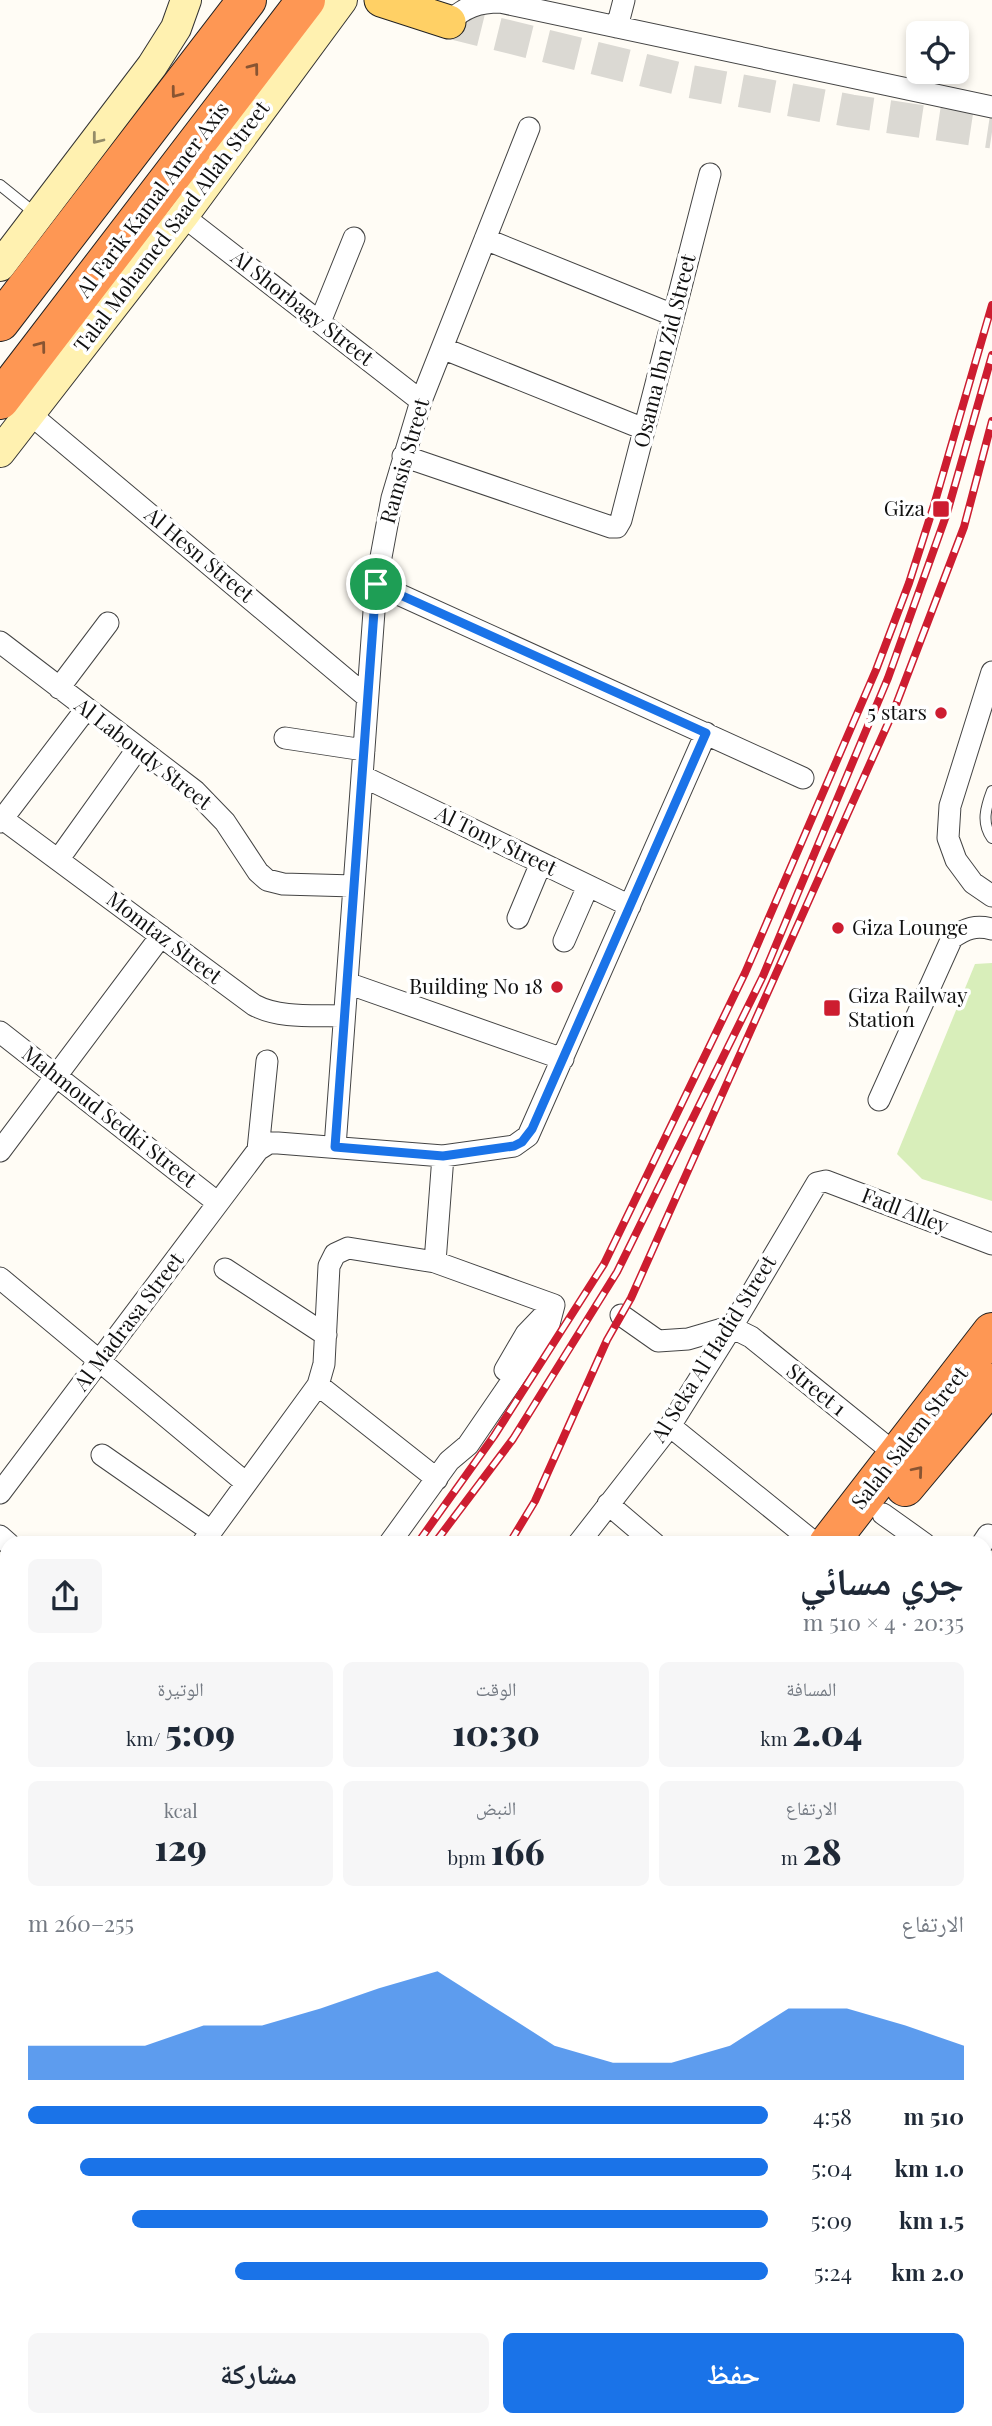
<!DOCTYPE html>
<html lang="ar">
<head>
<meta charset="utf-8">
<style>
	body { margin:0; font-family:"Playfair Display","Noto Naskh Arabic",serif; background:#f6f6f7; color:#1f2937; direction:rtl; height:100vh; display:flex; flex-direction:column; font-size:26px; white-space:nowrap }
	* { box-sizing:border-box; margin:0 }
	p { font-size:23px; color:#747a83 }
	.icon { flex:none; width:38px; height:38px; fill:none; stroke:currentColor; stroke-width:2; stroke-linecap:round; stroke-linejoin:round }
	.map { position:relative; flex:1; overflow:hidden; direction:ltr }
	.panel { position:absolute; left:0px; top:1536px; width:992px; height:891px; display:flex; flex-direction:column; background:#fff; border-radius:21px 21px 0 0; box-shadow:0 4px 10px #0003; direction:rtl }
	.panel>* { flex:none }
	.controls { position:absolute; left:906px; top:21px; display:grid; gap:14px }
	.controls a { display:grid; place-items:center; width:63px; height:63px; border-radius:10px; background:#fff; box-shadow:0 4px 10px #0003; font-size:35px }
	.pin { position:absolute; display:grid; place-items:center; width:60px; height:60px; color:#fff; margin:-30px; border:4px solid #fff; border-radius:50%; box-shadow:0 2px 7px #0007 }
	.round { display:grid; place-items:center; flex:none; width:74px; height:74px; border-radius:10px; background:#f6f6f7 }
	.overview { display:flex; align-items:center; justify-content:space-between; height:119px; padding:0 28px }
	h1 { font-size:38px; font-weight:800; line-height:52px }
	.stats { display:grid; grid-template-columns:repeat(3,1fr); gap:10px; height:119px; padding:7px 28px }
	.stats div { display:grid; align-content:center; border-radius:10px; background:#f6f6f7; text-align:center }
	.stats b { font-size:35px; font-weight:800 }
	.stats small { font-size:19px; font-weight:400 }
	.stats p { font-size:19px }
	.chart { height:196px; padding:14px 28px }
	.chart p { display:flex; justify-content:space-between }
	.chart svg { width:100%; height:126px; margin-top:7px; fill:#1a73e8; opacity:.7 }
	.primary-button { display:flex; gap:14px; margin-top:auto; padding:14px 28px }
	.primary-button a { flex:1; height:80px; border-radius:10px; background:#1a73e8; color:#fff; font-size:28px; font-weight:800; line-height:80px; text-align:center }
	.primary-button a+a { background:#f6f6f7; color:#1f2937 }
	ul { padding:0 28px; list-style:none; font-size:23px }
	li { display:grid; grid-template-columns:112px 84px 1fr; align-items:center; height:52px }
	li i { height:18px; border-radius:9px; background:#1a73e8 }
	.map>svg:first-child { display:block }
</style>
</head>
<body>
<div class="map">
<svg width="992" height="2426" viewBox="0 0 992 2426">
	<rect width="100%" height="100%" fill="#fffcf5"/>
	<!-- grass -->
	<path fill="#d8eeba" d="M 992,963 L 992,1201 L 922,1179 L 897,1154 L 975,964 Z"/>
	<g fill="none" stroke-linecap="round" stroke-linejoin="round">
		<!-- primary-tunnel -->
		<path stroke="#dbd9d3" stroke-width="33" stroke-dasharray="33 17" stroke-linecap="butt" d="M 449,22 L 688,81 L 851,111 L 992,132"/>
		<!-- lane casing -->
		<g stroke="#444" stroke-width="12">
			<path id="lane" d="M 0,185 L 36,214
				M 992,791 C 986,807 981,823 992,838
				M 518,2420 L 523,2426
				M 557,2420 L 562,2426
				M 643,2420 L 648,2426
				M 536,2426 L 542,2420
				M 595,2426 L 601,2420"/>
		</g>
		<!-- street casing -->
		<g stroke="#444" stroke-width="23">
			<path id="street" d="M 449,22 C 464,7 479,2 500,2 L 992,107
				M 617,27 L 624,0
				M 183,216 L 421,401
				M 485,239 L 673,315
				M 320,322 L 354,238
				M 442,348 L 644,429
				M 30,414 L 367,697
				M 403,456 L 611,527 L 617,527 L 621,520 L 710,174
				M 376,584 L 803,778
				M 0,642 L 195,791 L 225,822 L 258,872 L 267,880 L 283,884 L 354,886
				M 992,672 L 950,806 L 948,838 L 956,860 L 973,883 L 992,896
				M 59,688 L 108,623
				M 285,738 L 364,750
				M 362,776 L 630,906
				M 0,817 L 254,1005 C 280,1019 315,1015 344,1016
				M 0,822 L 86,709
				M 58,860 L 138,748
				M 518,918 L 541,863
				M 564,941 L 588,886
				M 347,983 L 563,1059
				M 0,1032 L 218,1203
				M 879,1100 L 952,938 C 966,928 976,925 992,929
				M 335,1147 L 376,584 L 392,498 L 421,401 L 529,128
				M 258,1150 L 267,1061
				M 0,1151 L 161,936
				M 435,1262 L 443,1156
				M 225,1269 L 326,1335
				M 0,1278 L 246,1483
				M 621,1315 L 658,1341 L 688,1339 L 722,1329 L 741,1332 L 751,1337 L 898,1456
				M 505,1370 L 526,1334 L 550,1309
				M 318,1385 L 437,1479
				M 670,1426 L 816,1544
				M 102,1455 L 211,1531
				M 0,1493 L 258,1150 L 269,1143 L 278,1143 L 443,1156 L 514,1146 L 528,1136 L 706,733
				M 608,1504 L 655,1544
				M 883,1514 L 925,1544
				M 0,1536 L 9,1544
				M 202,1544 L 318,1385 L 324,1364 L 329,1266 L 335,1254 L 348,1248 L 435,1262 L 554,1305
				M 389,1544 L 449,1461 L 468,1445 L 540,1340 L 549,1324 L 554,1305
				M 578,1544 L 670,1426 L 730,1330 L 817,1183 L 826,1181 L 992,1244
				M 982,1544 L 988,1535
				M 985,1585 L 992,1590
				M 985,1686 L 992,1690
				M 985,1778 L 992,1781
				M 0,1804 L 7,1807
				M 0,1835 L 7,1824
				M 985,1873 L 992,1856
				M 0,1898 L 7,1903
				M 985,1943 L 992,1946
				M 0,1978 L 7,1969
				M 985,2079 L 992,2082
				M 985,2149 L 992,2136
				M 985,2252 L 992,2255
				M 985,2360 L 992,2363
				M 212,2420 L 231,2426
				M 964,2420 L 975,2426
				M 316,2426 L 317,2420"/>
		</g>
		<!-- secondary casing -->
		<g stroke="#333" stroke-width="32">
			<path id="secondary" d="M 0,266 L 152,66 L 176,28 L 186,0
				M 0,452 L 183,216 L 342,0"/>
		</g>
		<!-- primary casing -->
		<g stroke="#222" stroke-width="35">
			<path id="primary" d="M 381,0 L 449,22"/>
		</g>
		<!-- highway casing -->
		<g stroke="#222" stroke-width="40">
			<path id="highway" d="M 0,322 L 247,0
				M 0,400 L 306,0
				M 905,1487 L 992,1383
				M 828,1544 L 992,1332
				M 0,2386 L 7,2377
				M 8,2426 L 12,2420"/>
		</g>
		<!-- lane -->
		<use href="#lane" stroke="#fff" stroke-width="10"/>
		<!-- street -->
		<use href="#street" stroke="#fff" stroke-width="21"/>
		<!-- secondary -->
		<use href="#secondary" stroke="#fff1b0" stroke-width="30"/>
		<!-- primary -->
		<use href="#primary" stroke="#ffd065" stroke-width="33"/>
		<!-- highway -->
		<use href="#highway" stroke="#fe9754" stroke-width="38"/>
		<!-- rail casing -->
		<g stroke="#cd1d30" stroke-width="8">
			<path id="rail" d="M 417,1544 L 494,1436 L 604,1264 L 745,973 L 876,670 L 909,583 L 934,505 L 992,305
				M 434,1544 L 513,1439 L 617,1272 L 763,976 L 888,678 L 947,513 L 992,355
				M 509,1544 L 535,1501 L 607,1340 L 631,1298 L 894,710 L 964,527 L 992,421
				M 0,2046 L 7,2036
				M 0,2075 L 7,2066
				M 0,2233 L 7,2224"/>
		</g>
		<!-- rail -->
		<use href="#rail" stroke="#fff" stroke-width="5" stroke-dasharray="16" stroke-linecap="butt"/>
	</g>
	<!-- one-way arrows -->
	<defs><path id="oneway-chevron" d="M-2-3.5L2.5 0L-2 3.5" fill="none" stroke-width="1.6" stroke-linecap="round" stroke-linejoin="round" transform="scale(1.75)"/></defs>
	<g stroke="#885432">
		<use href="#oneway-chevron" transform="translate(254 68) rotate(-53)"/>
		<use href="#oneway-chevron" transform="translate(176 93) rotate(127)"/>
		<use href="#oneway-chevron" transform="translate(41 346) rotate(-53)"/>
		<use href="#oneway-chevron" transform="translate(918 1471) rotate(-50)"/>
	</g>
	<use stroke="#948c68" href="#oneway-chevron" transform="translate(97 139) rotate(128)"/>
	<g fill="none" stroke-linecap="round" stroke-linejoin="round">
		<!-- route casing -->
		<g stroke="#fff" stroke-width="14">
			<path id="route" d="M 376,584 L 706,733 L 532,1129 L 522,1142 L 514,1146 L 443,1156 L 335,1147 Z"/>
		</g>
		<!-- route -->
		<use href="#route" stroke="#1a73e8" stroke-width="9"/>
	</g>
	<!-- markers -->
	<g fill="#cd1d30" stroke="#fff" stroke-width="2.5">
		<rect x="932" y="500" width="18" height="18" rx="3.5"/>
		<circle cx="941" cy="713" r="7"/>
		<circle cx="838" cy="928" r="7"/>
		<circle cx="557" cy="987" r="7"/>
		<rect x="823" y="999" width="18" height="18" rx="3.5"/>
	</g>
	<g text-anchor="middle" stroke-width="7" stroke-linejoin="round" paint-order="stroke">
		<!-- street labels -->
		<g font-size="21" fill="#111" stroke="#fff">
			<text transform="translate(153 200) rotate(-53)" y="7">Al Farik Kamal Amer Axis</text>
			<text transform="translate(172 227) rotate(-53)" y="7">Talal Mohamed Saad Allah Street</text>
			<text transform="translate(302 308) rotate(38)" y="7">Al Shorbagy Street</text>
			<text transform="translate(665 351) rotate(-76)" y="7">Osama Ibn Zid Street</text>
			<text transform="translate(405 461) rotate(-74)" y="7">Ramsis Street</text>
			<text transform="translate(199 555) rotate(40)" y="7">Al Hesn Street</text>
			<text transform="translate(143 754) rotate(38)" y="7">Al Laboudy Street</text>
			<text transform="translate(496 841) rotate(26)" y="7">Al Tony Street</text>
			<text transform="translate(164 938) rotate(37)" y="7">Momtaz Street</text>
			<text transform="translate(109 1117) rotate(38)" y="7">Mahmoud Sedki Street</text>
			<text transform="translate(905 1211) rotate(21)" y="7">Fadl Alley</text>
			<text transform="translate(129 1322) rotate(-53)" y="7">Al Madrasa Street</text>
			<text transform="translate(714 1349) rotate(-58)" y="7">Al Seka Al Hadid Street</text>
			<text transform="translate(816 1390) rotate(39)" y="7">Street 1</text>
			<text transform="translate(910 1438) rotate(-52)" y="7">Salah Salem Street</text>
		</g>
		<!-- poi labels -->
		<g font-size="21" fill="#111" stroke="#fff" text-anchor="end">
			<text x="925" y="516">Giza</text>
			<text x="927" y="720">5 stars</text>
			<text x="852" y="935" text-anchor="start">Giza Lounge</text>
			<text x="543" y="994">Building No 18</text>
			<text x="848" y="1003" text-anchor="start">Giza Railway<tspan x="848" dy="24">Station</tspan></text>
		</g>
	</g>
</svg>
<div class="controls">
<a><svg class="icon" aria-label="locate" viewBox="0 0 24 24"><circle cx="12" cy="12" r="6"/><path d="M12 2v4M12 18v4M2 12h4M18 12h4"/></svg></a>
</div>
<div class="pin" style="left:376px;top:584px;background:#1e9e55"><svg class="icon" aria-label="arrive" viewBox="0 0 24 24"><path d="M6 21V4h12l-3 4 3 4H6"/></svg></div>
<section class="panel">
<div class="overview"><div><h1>جري مسائي</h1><p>20:35 · 4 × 510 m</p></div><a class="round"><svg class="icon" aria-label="share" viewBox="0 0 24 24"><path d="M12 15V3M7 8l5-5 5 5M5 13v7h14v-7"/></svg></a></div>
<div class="stats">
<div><p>المسافة</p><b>2.04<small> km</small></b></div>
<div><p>الوقت</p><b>10:30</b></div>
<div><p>الوتيرة</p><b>5:09<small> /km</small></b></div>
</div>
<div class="stats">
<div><p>الارتفاع</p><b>28<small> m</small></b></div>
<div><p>النبض</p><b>166<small> bpm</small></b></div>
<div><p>kcal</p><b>129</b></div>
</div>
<div class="chart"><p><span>الارتفاع</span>255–260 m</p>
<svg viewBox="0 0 160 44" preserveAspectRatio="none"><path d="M0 44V32L10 32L20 32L30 25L40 25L50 19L60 12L70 6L80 19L90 32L100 38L110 38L120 32L130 19L140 19L150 25L160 32V44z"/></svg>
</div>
<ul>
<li><b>510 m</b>4:58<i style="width:100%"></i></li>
<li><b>1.0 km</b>5:04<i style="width:93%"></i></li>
<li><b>1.5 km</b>5:09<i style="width:86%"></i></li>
<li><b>2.0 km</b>5:24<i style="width:72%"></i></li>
</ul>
<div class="primary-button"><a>حفظ</a><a>مشاركة</a></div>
</section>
</div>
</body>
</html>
